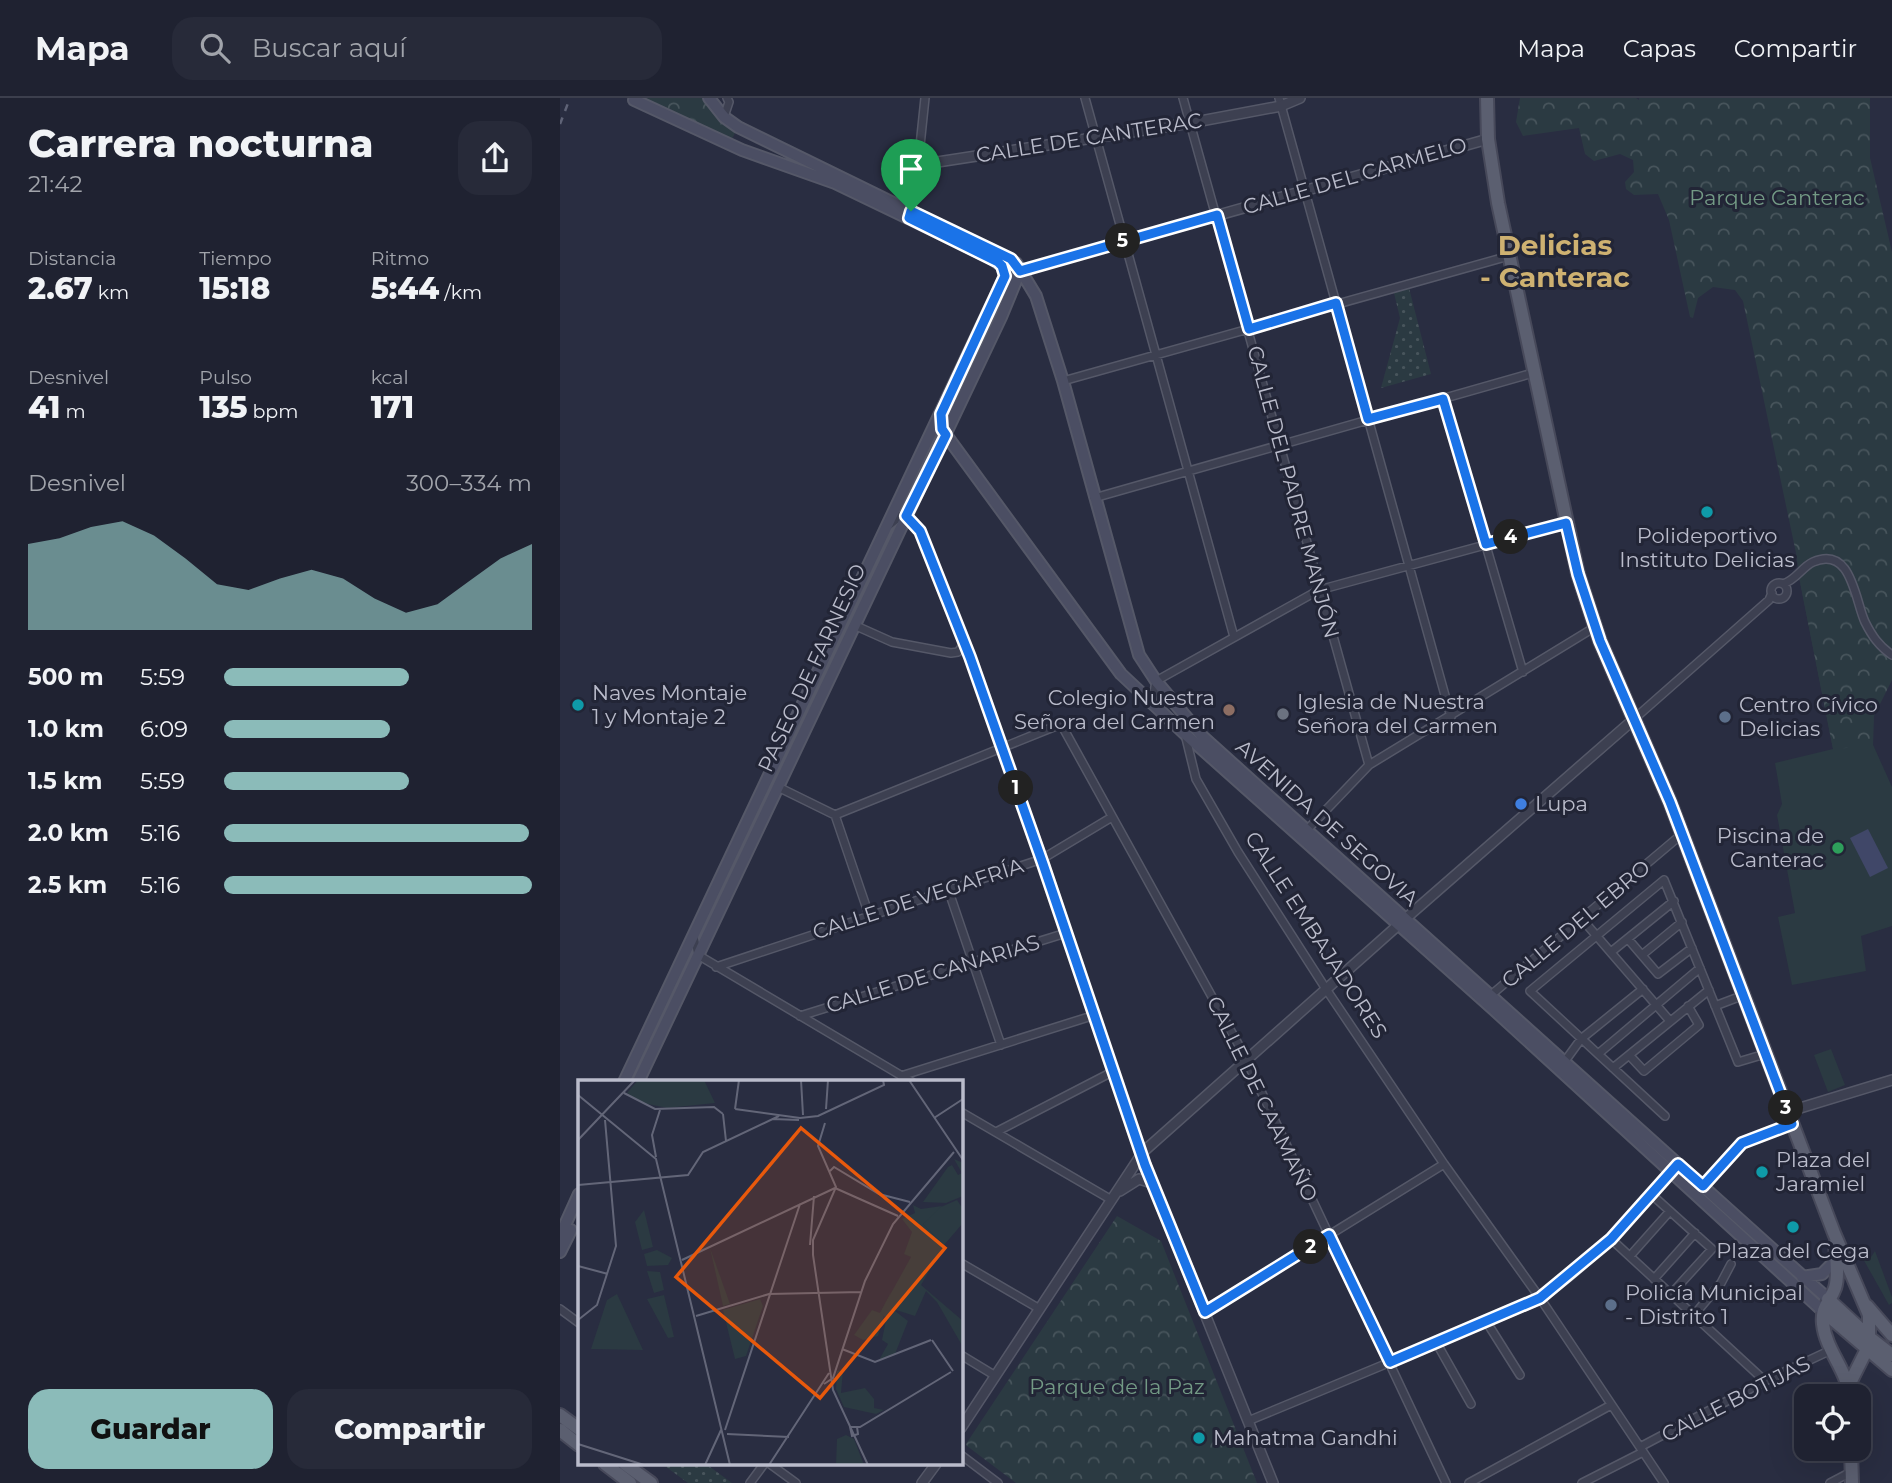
<!DOCTYPE html>
<html lang="es">
<head>
<meta charset="utf-8">
<style>
	body { margin:0; font-family:Montserrat,sans-serif; background:#272a39; color:#f1f3f6; height:100vh; display:flex; flex-direction:column; font-size:26px; white-space:nowrap }
	* { box-sizing:border-box; margin:0 }
	p { font-size:23px; color:#a1a4ab }
	.icon { flex:none; width:38px; height:38px; fill:none; stroke:currentColor; stroke-width:2; stroke-linecap:round; stroke-linejoin:round }
	.map { position:relative; flex:1; overflow:hidden }
	.sheet { display:flex; flex-direction:column; background:#1f2231; width:560px }
	.sheet>* { flex:none }
	.controls { position:absolute; left:1234px; top:1286px; display:grid; gap:14px }
	.controls a { display:grid; place-items:center; width:77px; height:77px; border-radius:14px; background:#1f2231; box-shadow:0 7px 28px #0002,0 0 0 2px #3c3f4d; font-size:35px }
	.pin { position:absolute; display:grid; place-items:center; width:60px; height:60px; color:#fff; margin:-72px -30px; border-radius:50% 50% 50% 0; rotate:-45deg; box-shadow:0 0 7px #0007 }
	.pin .icon { rotate:45deg }
	.km { position:absolute; width:35px; height:35px; margin:-18px; border-radius:50%; background:#222; color:#fff; font-size:19px; line-height:35px; text-align:center }
	.round { display:grid; place-items:center; flex:none; width:74px; height:74px; border-radius:21px; background:#272a39 }
	.head { display:flex; align-items:center; justify-content:space-between; height:119px; padding:0 28px }
	h1 { font-size:38px; font-weight:800; line-height:52px }
	.metrics { display:grid; grid-template-columns:repeat(3,1fr); gap:10px; height:119px; padding:7px 28px }
	.metrics div { display:grid; align-content:center }
	.metrics b { font-size:30px; font-weight:800 }
	.metrics small { font-size:19px; font-weight:400 }
	.metrics p { font-size:19px }
	.chart { height:196px; padding:14px 28px }
	.chart p { display:flex; justify-content:space-between }
	.chart svg { width:100%; height:126px; margin-top:7px; fill:#8bbbb9; opacity:.7 }
	.button { display:flex; gap:14px; margin-top:auto; padding:14px 28px }
	.button a { flex:1; height:80px; border-radius:21px; background:#8bbbb9; color:#111; font-size:28px; font-weight:800; line-height:80px; text-align:center }
	.button a+a { background:#272a39; color:#f1f3f6 }
	ul { padding:0 28px; list-style:none; font-size:23px }
	li { display:grid; grid-template-columns:112px 84px 1fr; align-items:center; height:52px }
	li i { height:18px; border-radius:9px; background:#8bbbb9 }
	header { display:flex; align-items:center; gap:42px; box-sizing:border-box; height:98px; padding:0 35px; background:#1f2231; border-bottom:2px solid #3c3f4d }
	header strong { font-size:33px }
	nav { display:flex; gap:38px; margin-inline-start:auto; font-size:24px }
	.search { width:490px; height:63px; background:#272a39; display:flex; align-items:center; gap:18px; box-sizing:border-box; padding:0 24px; border-radius:21px; color:#a1a4ab; font-size:26px }
	main { display:flex; flex:1; min-height:0 }
	.map>svg:first-child { display:block }
</style>
</head>
<body>
<header>
<strong>Mapa</strong>
<div class="search"><svg class="icon" aria-label="search" viewBox="0 0 24 24"><circle cx="10" cy="10" r="6"/><path d="M15 15l6 6"/></svg>Buscar aquí</div>
<nav><a>Mapa</a><a>Capas</a><a>Compartir</a></nav>
</header>
<main>
<section class="sheet">
<div class="head"><div><h1>Carrera nocturna</h1><p>21:42</p></div><a class="round"><svg class="icon" aria-label="share" viewBox="0 0 24 24"><path d="M12 15V3M7 8l5-5 5 5M5 13v7h14v-7"/></svg></a></div>
<div class="metrics">
<div><p>Distancia</p><b>2.67<small> km</small></b></div>
<div><p>Tiempo</p><b>15:18</b></div>
<div><p>Ritmo</p><b>5:44<small> /km</small></b></div>
</div>
<div class="metrics">
<div><p>Desnivel</p><b>41<small> m</small></b></div>
<div><p>Pulso</p><b>135<small> bpm</small></b></div>
<div><p>kcal</p><b>171</b></div>
</div>
<div class="chart"><p><span>Desnivel</span>300–334 m</p>
<svg viewBox="0 0 160 44" preserveAspectRatio="none"><path d="M0 44V14L10 12L20 8L30 6L40 11L50 19L60 28L70 30L80 26L90 23L100 26L110 33L120 38L130 35L140 27L150 19L160 14V44z"/></svg>
</div>
<ul>
<li><b>500 m</b>5:59<i style="width:60%"></i></li>
<li><b>1.0 km</b>6:09<i style="width:54%"></i></li>
<li><b>1.5 km</b>5:59<i style="width:60%"></i></li>
<li><b>2.0 km</b>5:16<i style="width:99%"></i></li>
<li><b>2.5 km</b>5:16<i style="width:100%"></i></li>
</ul>
<div class="button"><a>Guardar</a><a>Compartir</a></div>
</section>
<div class="map">
<svg width="1332" height="1385" viewBox="0 0 1332 1385">
	<defs>
		<pattern id="forest-crowns" width="20" height="18" patternUnits="userSpaceOnUse" patternTransform="scale(1.75)"><rect width="20" height="18" fill="#2b3a42"/><path d="M2 6a3 3 0 1 1 6 0M12 15a3 3 0 1 1 6 0" fill="none" stroke="#48555c"/></pattern>
		<pattern id="garden-dots" width="8" height="8" patternUnits="userSpaceOnUse" patternTransform="scale(1.75)"><rect width="8" height="8" fill="#2b3a42"/><path d="M2 2h.1M6 6h.1" fill="none" stroke="#48555c" stroke-width="1.8" stroke-linecap="round"/></pattern>
	</defs>
	<rect width="100%" height="100%" fill="#292d41"/>
	<!-- grass -->
	<path fill="#2b3a42" d="M 1240,484 L 1332,689 L 1332,828 L 1301,838 L 1306,873 L 1232,887 L 1218,819 L 1235,815 L 1217,717 L 1222,706 L 1215,665 L 1273,651 Z
		M 1271,951 L 1285,987 L 1268,994 L 1254,957 Z
		M 1315,1153 L 1332,1199 L 1332,1205 L 1329,1207 L 1302,1159 L 1311,1159 Z"/>
	<!-- forest -->
	<path fill="url(#forest-crowns)" d="M 83,0 L 143,0 L 164,24 L 176,33 L 172,41 Z
		M 960,0 L 1076,0 L 1079,2 L 1079,0 L 1310,0 L 1310,60 L 1332,154 L 1332,582 L 1314,618 L 1313,648 L 1273,651 L 1240,484 L 1236,455 L 1183,203 L 1175,192 L 1153,189 L 1138,200 L 1133,220 L 1130,219 L 1109,122 L 1098,96 L 1074,97 L 1066,91 L 1065,84 L 1074,74 L 1073,62 L 1060,56 L 1034,63 L 1025,56 L 1019,30 L 963,38 L 956,24 Z
		M 557,1118 L 601,1143 L 697,1385 L 456,1385 L 407,1348 L 406,1346 Z"/>
	<!-- garden -->
	<path fill="url(#garden-dots)" d="M 849,190 L 871,276 L 821,290 L 840,220 L 834,195 Z
		M 102,1366 L 146,1366 L 172,1385 L 128,1385 Z"/>
	<!-- water -->
	<path fill="#404768" d="M 1308,731 L 1328,770 L 1310,779 L 1290,740 Z"/>
	<g fill="none" stroke-linecap="round" stroke-linejoin="round">
		<!-- minor casing -->
		<g stroke="#555868" stroke-width="10">
			<path id="minor" d="M 525,0 L 674,539
				M 623,0 L 809,667
				M 719,0 L 891,619
				M 164,19 L 169,4 L 167,0
				M 358,67 L 365,0
				M 503,283 L 949,158
				M 883,301 L 963,574
				M 534,400 L 973,275
				M1211 493a8 8 0 1 1 16 0a8 8 0 1 1-16 0Z
				M 1223,486 C 1236,482 1242,469 1253,464 C 1292,447 1295,503 1305,524 C 1312,538 1319,548 1332,557
				M 294,527 L 332,544 L 391,555 L 398,554 L 404,546
				M 592,606 L 596,583 L 759,492 L 1006,425
				M 1074,621 L 1209,502 L 1212,495
				M 625,636 L 636,681 L 678,754 L 766,891 L 884,1066 L 980,1200 L 1104,1385
				M 218,689 L 275,717 L 501,626 L 682,953 L 886,1385
				M 275,717 L 309,817
				M 746,733 L 809,667 L 1035,529
				M 388,791 L 441,947
				M 1022,821 L 1110,923
				M 134,839 L 138,857 L 352,984
				M 1068,841 L 1098,876 L 1132,850
				M 1051,854 L 1114,803
				M 1082,857 L 1122,824
				M 156,869 L 482,761 L 552,719
				M 926,898 L 931,897 L 1122,736
				M 1155,908 L 1184,897
				M 240,918 L 506,835
				M 1038,956 L 1140,870
				M 1069,957 L 1084,973 L 1139,927 L 1128,908
				M 1005,963 L 1021,941 L 1083,891
				M 1053,970 L 1149,892
				M 341,978 L 535,917
				M 401,1014 L 550,1101
				M 1105,1018 L 970,893 L 1104,782 L 1178,964 L 1205,956
				M 436,1034 L 554,973
				M 1143,1088 L 1182,1045 L 1232,1026
				M 1091,1096 L 1152,1151 L 1111,1196
				M 1051,1141 L 1205,1283
				M 1070,1158 L 1110,1113
				M 401,1165 L 478,1210
				M 1094,1181 L 1135,1135
				M 0,1211 L 19,1225
				M 645,1214 L 884,1066
				M 1134,1217 L 1161,1185 L 1171,1166
				M 926,1223 L 960,1277
				M 876,1244 L 911,1306
				M 401,1257 L 434,1277
				M 688,1323 L 973,1205 C 1028,1171 1072,1119 1113,1071
				M 1080,1349 L 1205,1283 L 1271,1252
				M 401,1357 L 438,1385
				M 210,1366 L 236,1385
				M 190,1385 L 204,1366
				M 909,1385 L 1051,1307
				M 1022,1385 L 1083,1354
				M 1270,1385 L 1291,1374"/>
		</g>
		<!-- tertiary casing -->
		<g stroke="#555868" stroke-width="12">
			<path id="tertiary" d="M 349,119 L 358,67 L 630,25 L 721,8 L 740,0
				M 460,173 L 928,41
				M 328,427 L 338,419 L 346,418 L 360,433 L 410,559 L 482,761 L 585,1067 L 713,1385
				M 1227,1014 L 1332,982
				M 560,1093 L 579,1081 L 592,1085
				M 401,1330 L 583,1054 L 853,814 L 1073,622
				M 362,1385 L 376,1366"/>
		</g>
		<!-- secondary casing -->
		<g stroke="#555868" stroke-width="14">
			<path id="secondary" d="M 149,0 L 164,19 L 178,29 L 456,165 L 476,198 L 503,283 L 579,557 L 596,583 L 643,639 L 1268,1201
				M 381,319 L 382,331 L 386,337 L 561,576 L 625,636 L 932,910 L 1264,1214
				M 64,984 L 445,178 L 442,168 L 431,160 L 275,85 L 182,52 L 74,2
				M 78,984 L 441,219 L 460,173
				M 0,1138 L 19,1096
				M 0,1154 L 11,1132
				M 1242,1179 L 1262,1176 L 1276,1162"/>
		</g>
		<!-- primary casing -->
		<g stroke="#47495a" stroke-width="16">
			<path id="primary" d="M 927,0 L 928,41 L 938,105 L 1018,476 L 1040,543 L 1110,704 L 1274,1135 L 1309,1217 L 1309,1247 L 1289,1287
				M 1275,1146 C 1276,1159 1279,1178 1275,1190 C 1270,1204 1261,1209 1263,1226 C 1266,1253 1288,1273 1289,1298
				M 1268,1201 L 1310,1240 L 1332,1257
				M 1307,1208 L 1332,1237
				M 1264,1214 L 1332,1272
				M 0,1317 L 19,1331
				M 0,1332 L 19,1347
				M 1291,1351 L 1292,1385
				M 45,1366 L 70,1385
				M 65,1366 L 91,1385"/>
		</g>
		<!-- minor -->
		<use href="#minor" stroke="#3d4051" stroke-width="7"/>
		<!-- tertiary -->
		<use href="#tertiary" stroke="#3d4051" stroke-width="9"/>
		<!-- secondary -->
		<use href="#secondary" stroke="#4b4e63" stroke-width="10"/>
		<!-- primary -->
		<use href="#primary" stroke="#5b5f70" stroke-width="12"/>
		<!-- rail -->
		<path stroke="#5f6377" stroke-width="2.5" stroke-dasharray="7 7" stroke-linecap="butt" d="M 0,26 L 10,0"/>
	</g>
	<g fill="none" stroke-linecap="round" stroke-linejoin="round">
		<!-- route casing -->
		<g stroke="#fff" stroke-width="14">
			<path id="route" d="M 351,113 L 451,161 L 460,173 L 657,117 L 689,231 L 776,205 L 808,321 L 883,301 L 926,446 L 1006,425 L 1018,476 L 1040,543 L 1110,704 L 1232,1026 L 1182,1045 L 1143,1088 L 1118,1066 L 1051,1141 L 980,1200 L 830,1264 L 769,1137 L 645,1214 L 585,1067 L 483,766 L 410,559 L 360,433 L 346,418 L 386,337 L 382,331 L 381,316 L 445,178 L 442,168 L 438,164 L 349,120 Z"/>
		</g>
		<!-- route -->
		<use href="#route" stroke="#1a73e8" stroke-width="9"/>
	</g>
	<!-- markers -->
	<g fill="#0f9aa8" stroke="#222536" stroke-width="2.5">
		<circle cx="1147" cy="414" r="7"/>
		<circle cx="18" cy="607" r="7"/>
		<circle cx="1202" cy="1074" r="7"/>
		<circle cx="1233" cy="1129" r="7"/>
		<circle cx="639" cy="1340" r="7"/>
	</g>
	<circle fill="#8d6e63" stroke="#222536" stroke-width="2.5" cx="669" cy="612" r="7"/>
	<circle fill="#6b7280" stroke="#222536" stroke-width="2.5" cx="723" cy="616" r="7"/>
	<g fill="#5c6f8a" stroke="#222536" stroke-width="2.5">
		<circle cx="1165" cy="619" r="7"/>
		<circle cx="1051" cy="1207" r="7"/>
	</g>
	<circle fill="#3f7fe0" stroke="#222536" stroke-width="2.5" cx="961" cy="706" r="7"/>
	<circle fill="#2e9e5b" stroke="#222536" stroke-width="2.5" cx="1278" cy="750" r="7"/>
	<g text-anchor="middle" stroke-width="6" stroke-linejoin="round" paint-order="stroke">
		<!-- street labels -->
		<g font-size="21" fill="#babccb" stroke="#222536">
			<text transform="translate(529 40) rotate(-9)" y="7">CALLE DE CANTERAC</text>
			<text transform="translate(795 78) rotate(-16)" y="7">CALLE DEL CARMELO</text>
			<text transform="translate(733 394) rotate(75)" y="7">CALLE DEL PADRE MANJÓN</text>
			<text transform="translate(252 570) rotate(-65)" y="7">PASEO DE FARNESIO</text>
			<text transform="translate(767 725) rotate(42)" y="7">AVENIDA DE SEGOVIA</text>
			<text transform="translate(358 801) rotate(-18)" y="7">CALLE DE VEGAFRÍA</text>
			<text transform="translate(1016 826) rotate(-40)" y="7">CALLE DEL EBRO</text>
			<text transform="translate(756 837) rotate(57)" y="7">CALLE EMBAJADORES</text>
			<text transform="translate(373 876) rotate(-17)" y="7">CALLE DE CANARIAS</text>
			<text transform="translate(702 1001) rotate(64)" y="7">CALLE DE CAAMAÑO</text>
			<text transform="translate(1176 1301) rotate(-27)" y="7">CALLE BOTIJAS</text>
		</g>
		<!-- park labels -->
		<g font-size="21" fill="#739a85" stroke="#222536">
			<text x="1217" y="107">Parque Canterac</text>
			<text x="557" y="1296">Parque de la Paz</text>
		</g>
		<!-- poi labels -->
		<g font-size="21" fill="#babccb" stroke="#222536" text-anchor="start">
			<text x="1147" y="445" text-anchor="middle">Polideportivo<tspan x="1147" dy="24">Instituto Delicias</tspan></text>
			<text x="32" y="602">Naves Montaje<tspan x="32" dy="24">1 y Montaje 2</tspan></text>
			<text x="655" y="607" text-anchor="end">Colegio Nuestra<tspan x="655" dy="24">Señora del Carmen</tspan></text>
			<text x="737" y="611">Iglesia de Nuestra<tspan x="737" dy="24">Señora del Carmen</tspan></text>
			<text x="1179" y="614">Centro Cívico<tspan x="1179" dy="24">Delicias</tspan></text>
			<text x="975" y="713">Lupa</text>
			<text x="1264" y="745" text-anchor="end">Piscina de<tspan x="1264" dy="24">Canterac</tspan></text>
			<text x="1216" y="1069">Plaza del<tspan x="1216" dy="24">Jaramiel</tspan></text>
			<text x="1233" y="1160" text-anchor="middle">Plaza del Cega</text>
			<text x="1065" y="1202">Policía Municipal<tspan x="1065" dy="24">- Distrito 1</tspan></text>
			<text x="653" y="1347">Mahatma Gandhi</text>
		</g>
		<!-- district labels -->
		<g font-size="28" font-weight="bold" fill="#ceb171" stroke="#222536">
			<text x="995" y="157">Delicias<tspan x="995" dy="32">- Canterac</tspan></text>
		</g>
	</g>
	<!-- overview -->
	<g transform="translate(18 982)">
		<rect width="385" height="385" fill="#292d41"/>
		<path d="M 379,120 L 385,129 L 385,143 L 366,165 L 345,144 L 356,130 ZM 66,130 L 75,167 L 64,170 L 57,142 ZM 69,191 L 82,192 L 86,210 L 76,213 ZM 313,212 L 300,256 L 285,260 L 276,255 L 294,230 L 302,233 ZM 317,231 L 330,241 L 317,274 L 301,280 L 310,264 L 304,260 L 309,235 ZM 265,290 L 263,313 L 287,308 L 296,319 L 296,328 L 306,330 L 298,334 L 266,327 L 258,309 L 259,291 ZM 268,355 L 276,359 L 286,385 L 258,385 L 259,359 Z" fill="#2b3a42"/>
		<path d="M 60,0 L 126,0 L 137,23 L 89,28 L 65,23 L 49,13 ZM 376,79 L 385,83 L 385,116 L 368,123 L 345,122 L 370,87 L 374,85 L 380,95 L 384,93 ZM 335,125 L 343,129 L 364,126 L 345,144 L 366,165 L 343,205 L 385,241 L 385,267 L 359,222 L 348,211 L 337,236 L 318,230 L 307,237 L 302,233 L 333,177 L 326,174 L 334,152 L 324,139 L 337,133 ZM 79,170 L 94,178 L 90,185 L 69,186 L 66,174 ZM 39,214 L 53,244 L 65,270 L 13,269 L 29,220 ZM 86,215 L 96,257 L 90,258 L 69,219 ZM 182,219 L 185,226 L 168,276 L 157,279 L 145,230 Z" fill="#2b3a42"/>
		<path d="M 132,168 L 152,224 L 145,226 Z" fill="#2b3a42"/>
		<path fill="none" stroke="#636678" stroke-width="2" d="M 223,0 L 225,35M 331,0 L 385,80M 46,13 L 77,29 L 136,27 L 145,34M 0,15 L 78,79 L 152,385M 157,29 L 222,38 L 240,36 L 306,5 L 305,0M 157,29 L 161,0M 248,29 L 250,0M 145,34 L 148,61M 356,38 L 385,19M 195,39 L 221,40M 247,43 L 240,66 L 258,107 L 235,160 L 235,175 L 255,310 L 290,385M 0,60 L 57,0M 78,77 L 74,55 L 82,30M 252,91 L 256,87 L 301,114 L 332,122M 0,105 L 110,95 L 125,72 L 201,36M 257,108 L 320,136M 232,165 L 236,116M 104,180 L 257,108M 0,186 L 30,194M 118,236 L 191,214 L 283,212M 0,240 L 19,225 L 38,166 L 27,40M 354,260 L 375,291M 264,269 L 297,282 L 353,260M 246,304 L 255,298 L 287,201 L 315,144 L 376,72M 279,347 L 280,354 L 274,356 L 272,347 L 282,347 L 373,292M 147,350 L 222,124M 149,354 L 211,357M 0,364 L 66,385M 127,385 L 143,350M 191,385 L 251,293"/>
		<path fill="#e8590c" fill-opacity="0.15" stroke="#e8590c" stroke-width="3.5" d="M 223,48 L 367,168 L 242,318 L 98,197 Z"/>
		<rect width="385" height="385" fill="none" stroke="#babccb" stroke-width="3.5"/>
	</g>
</svg>
<div class="controls">
<a><svg class="icon" aria-label="locate" viewBox="0 0 24 24"><circle cx="12" cy="12" r="6"/><path d="M12 2v4M12 18v4M2 12h4M18 12h4"/></svg></a>
</div>
<div class="pin" style="left:351px;top:113px;background:#1e9e55"><svg class="icon" aria-label="arrive" viewBox="0 0 24 24"><path d="M6 21V4h12l-3 4 3 4H6"/></svg></div>
<b class="km" style="left:456px;top:690px">1</b>
<b class="km" style="left:751px;top:1149px">2</b>
<b class="km" style="left:1226px;top:1010px">3</b>
<b class="km" style="left:951px;top:439px">4</b>
<b class="km" style="left:563px;top:143px">5</b>
</div>
</main>
</body>
</html>
